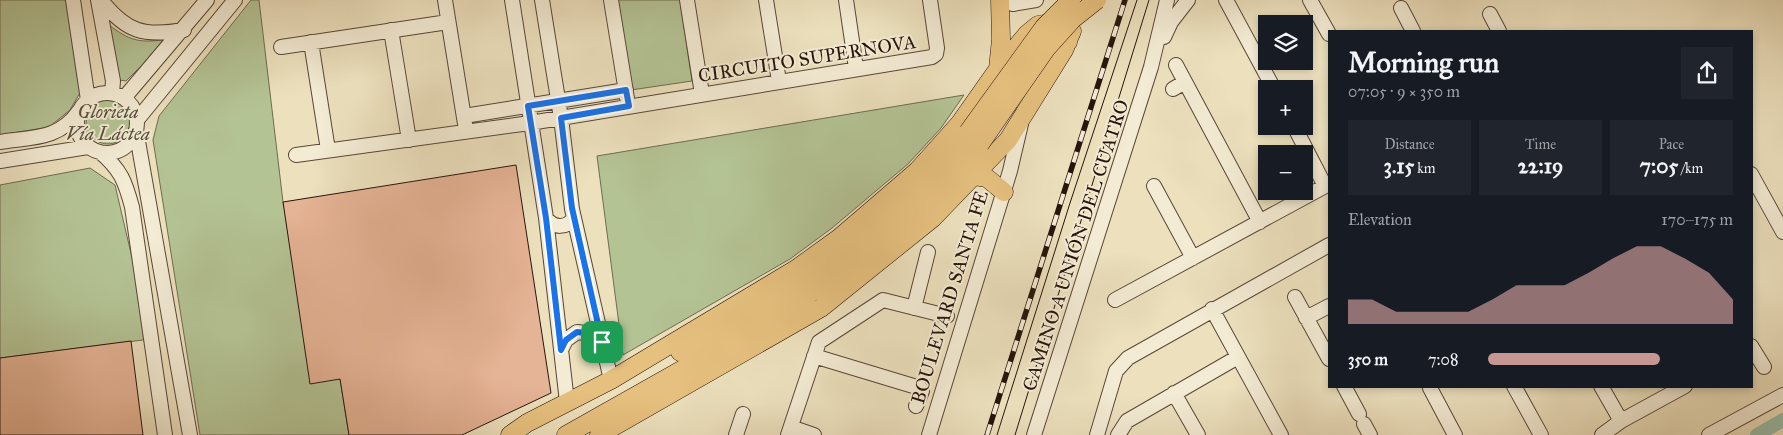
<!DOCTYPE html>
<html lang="en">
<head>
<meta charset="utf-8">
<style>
	body { margin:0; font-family:"IM FELL Great Primer",serif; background:#20242c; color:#f1f3f6; height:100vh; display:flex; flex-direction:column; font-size:19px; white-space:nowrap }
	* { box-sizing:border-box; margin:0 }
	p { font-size:16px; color:#9ea1a6 }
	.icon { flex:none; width:28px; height:28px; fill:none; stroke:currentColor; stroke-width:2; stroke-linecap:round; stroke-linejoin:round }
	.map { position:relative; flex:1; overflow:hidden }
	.sheet { position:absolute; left:1328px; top:30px; width:425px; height:358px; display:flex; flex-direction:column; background:#171b24; border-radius:0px; box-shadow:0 2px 8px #0003 }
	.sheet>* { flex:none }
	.buttons { position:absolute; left:1258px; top:15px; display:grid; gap:10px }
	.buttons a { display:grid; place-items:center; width:55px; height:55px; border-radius:0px; background:#171b24; box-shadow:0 2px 8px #0003; font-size:25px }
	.pin { position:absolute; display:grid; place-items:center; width:42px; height:42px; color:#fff; margin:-21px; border-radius:10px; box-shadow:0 2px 8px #0006 }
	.round { display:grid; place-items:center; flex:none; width:52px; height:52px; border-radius:0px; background:#20242c }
	.overview { display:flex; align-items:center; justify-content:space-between; height:85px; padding:0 20px }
	h1 { font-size:28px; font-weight:800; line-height:38px }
	.figures { display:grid; grid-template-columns:repeat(3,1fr); gap:8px; height:85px; padding:5px 20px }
	.figures div { display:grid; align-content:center; border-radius:0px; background:#20242c; text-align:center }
	.figures b { font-size:21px; font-weight:800 }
	.figures small { font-size:14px; font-weight:400 }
	.figures p { font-size:14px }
	.chart { height:140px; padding:10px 20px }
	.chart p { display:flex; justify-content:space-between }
	.chart svg { width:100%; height:90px; margin-top:5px; fill:#c59692; opacity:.7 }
	ul { padding:0 20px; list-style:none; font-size:16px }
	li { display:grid; grid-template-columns:80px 60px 1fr; align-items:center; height:38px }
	li i { height:12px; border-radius:6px; background:#c59692 }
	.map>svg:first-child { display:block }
</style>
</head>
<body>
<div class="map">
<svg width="1783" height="435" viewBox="0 0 1783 435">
	<rect width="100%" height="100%" fill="#ece0bd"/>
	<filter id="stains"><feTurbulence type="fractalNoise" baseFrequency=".004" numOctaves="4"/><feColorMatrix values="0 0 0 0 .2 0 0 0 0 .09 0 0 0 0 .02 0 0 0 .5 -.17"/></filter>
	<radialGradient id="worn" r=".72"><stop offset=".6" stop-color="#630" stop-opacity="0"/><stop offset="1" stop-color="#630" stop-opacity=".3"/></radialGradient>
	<!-- green -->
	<path fill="#b4c394" stroke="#6e6c50" d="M 0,0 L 69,0 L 81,91 L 70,110 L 49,127 L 0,135 Z
		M 251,0 L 259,0 L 283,202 L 340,379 L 349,435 L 200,435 L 153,140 L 159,116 Z
		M 618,0 L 680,0 L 692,81 L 631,90 Z
		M 109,25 C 129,40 138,43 163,40 L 145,62 L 126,81 L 119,80 Z
		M 964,95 L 941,128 L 908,164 L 832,228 L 790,259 L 623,355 L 597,156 Z
		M86 122a22 22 0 1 1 44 0a22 22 0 1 1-44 0Z
		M 90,168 L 115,185 L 151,339 L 0,358 L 0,185 Z"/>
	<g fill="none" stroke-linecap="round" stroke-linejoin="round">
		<!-- canal -->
		<path stroke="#9abeab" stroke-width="14" d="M 1757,435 L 1783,420"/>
	</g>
	<!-- building -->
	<path fill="#e5b395" stroke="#27140c" d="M 516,165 L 551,393 L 462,435 L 349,435 L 340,379 L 310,384 L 283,202 Z
		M 131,341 L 143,435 L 0,435 L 0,358 Z"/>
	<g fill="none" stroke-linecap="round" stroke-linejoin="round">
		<!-- minor casing -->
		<g stroke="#584738" stroke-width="16">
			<path id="minor" d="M 73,0 L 88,100
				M 98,0 L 113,81 L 112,93
				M 101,0 C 126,32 144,37 184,30
				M 445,0 L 465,124
				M 512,0 L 546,218 L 567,402
				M 542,0 L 561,118 L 572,209 L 611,380
				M 611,0 L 627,98
				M 687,0 L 702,94
				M 766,0 L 779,81
				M 846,0 L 856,68
				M 1003,0 L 1013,4 L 1036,0
				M 1226,0 L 1274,89
				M 1310,0 L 1329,34
				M 1401,8 L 1413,31
				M 1490,14 L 1499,31
				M 391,30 L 409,140
				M 1164,37 L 1171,22 L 1188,0
				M 311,42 L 328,150
				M 281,47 L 448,22
				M 1176,65 L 1260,222
				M 1173,89 L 1185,82
				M77 123a30 30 0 1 1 60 0a30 30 0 1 1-60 0Z
				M 124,98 L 207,0
				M 464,116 L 626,90
				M 137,120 L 235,0
				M 1294,126 L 1325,186
				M 136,130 L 190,435
				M 0,142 C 32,137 59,140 79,111
				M 100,152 C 121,170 125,181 132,207 L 165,435
				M 296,155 L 530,123 L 932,57 L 936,54 L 937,48 L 930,0
				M 0,161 L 88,147
				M 1751,174 L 1783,232
				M 1154,186 L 1193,258
				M 546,218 C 554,229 567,228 574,218
				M 1295,297 L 1329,359
				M 1115,300 L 1329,184
				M 914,308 L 928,252
				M 1212,309 L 1281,435
				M 1306,318 L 1329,306
				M 1751,346 L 1764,367
				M 561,350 L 566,340 L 577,332 L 593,334 L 603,342
				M 814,356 L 920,388 L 922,391 L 916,406
				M 1344,386 L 1359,414
				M 1514,386 L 1541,435
				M 1601,386 L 1621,421
				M 1430,388 L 1455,435
				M 1174,393 L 1198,435
				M 1364,424 L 1370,435
				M 791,427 L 814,435
				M 736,435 L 743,414
				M 788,435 L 819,342 L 883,300 L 947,316
				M 929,435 L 1010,171 L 1021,124
				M 1034,435 L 1151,67 L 1167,0
				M 1097,435 L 1116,371 L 1128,358 L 1329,245
				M 1118,435 L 1127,421 L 1238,357
				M 1602,435 L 1621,421 L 1685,386
				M 1709,435 L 1783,395"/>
		</g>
		<!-- major casing -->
		<g stroke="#27140c" stroke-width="19">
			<path id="major" d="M 998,69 L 1001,39 L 1000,0
				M 974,176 L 987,178 L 1004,192
				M 680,352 L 776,299 L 842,251 L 883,218 L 937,168 L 968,132
				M 510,435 L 527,423 L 611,380 L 796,269 L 839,238 L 917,171 L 960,123 L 998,69 L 1027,34 L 1038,25 L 1050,23 L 1058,25 L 1065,32 L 1068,42
				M 566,435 L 786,311 L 852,263 L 909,216 L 955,172 L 980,144
				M 599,435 L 821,308 L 933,218 L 1008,140 L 1064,50 L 1072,31"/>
		</g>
		<!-- minor -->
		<use href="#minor" stroke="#f3ebd4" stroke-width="14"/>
		<!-- major -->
		<use href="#major" stroke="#e6c07e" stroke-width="18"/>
		<!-- tram -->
		<path stroke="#27140c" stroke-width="1" d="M 997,435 L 1070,203 L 1137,0
			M 1015,435 L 1149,0"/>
		<!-- rail casing -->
		<g stroke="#27140c" stroke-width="5.5">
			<path id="rail" d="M 987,435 L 1125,0"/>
		</g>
		<!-- rail -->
		<use href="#rail" stroke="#f3ebd4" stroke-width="4" stroke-dasharray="11" stroke-linecap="butt"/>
		<!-- major-bridge casing -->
		<g stroke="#27140c" stroke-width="19" stroke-linecap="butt">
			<path id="major-bridge" d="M 968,132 L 1044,27 L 1071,0
				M 980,144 L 1046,49 L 1073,19 L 1097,0"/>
		</g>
		<!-- major-bridge -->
		<use href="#major-bridge" stroke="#e6c07e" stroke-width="18"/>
	</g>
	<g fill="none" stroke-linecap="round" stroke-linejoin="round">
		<!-- route casing -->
		<g stroke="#fff" stroke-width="10">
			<path id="route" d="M 626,90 L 629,106 L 561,118 L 572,208 L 602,342 L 593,334 L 577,332 L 566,340 L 561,350 L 546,218 L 528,106 Z"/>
		</g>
		<!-- route -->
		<use href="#route" stroke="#1a73e8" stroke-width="6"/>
	</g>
	<g text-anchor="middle" stroke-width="4" stroke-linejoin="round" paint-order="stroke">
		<!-- street labels -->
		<g font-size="19" fill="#27140c" stroke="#f3ebd4">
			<text transform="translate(807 58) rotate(-9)" y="7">CIRCUITO SUPERNOVA</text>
			<text transform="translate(1075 245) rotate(-72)" y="7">CAMINO A UNIÓN DEL CUATRO</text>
			<text transform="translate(949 297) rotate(-73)" y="7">BOULEVARD SANTA FE</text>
		</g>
		<!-- park labels -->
		<g font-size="19" font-style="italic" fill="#58513c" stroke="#f3ebd4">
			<text x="108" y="118">Glorieta<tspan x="108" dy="22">Vía Láctea</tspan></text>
		</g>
	</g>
	<rect width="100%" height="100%" filter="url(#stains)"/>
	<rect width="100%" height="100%" fill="url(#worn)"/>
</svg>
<div class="buttons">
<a><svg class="icon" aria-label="layers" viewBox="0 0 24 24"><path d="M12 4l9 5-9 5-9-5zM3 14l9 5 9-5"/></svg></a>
<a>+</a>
<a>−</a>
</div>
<div class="pin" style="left:602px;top:342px;background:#1e9e55"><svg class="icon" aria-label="arrive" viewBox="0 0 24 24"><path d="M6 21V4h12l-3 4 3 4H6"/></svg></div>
<section class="sheet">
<div class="overview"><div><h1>Morning run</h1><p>07:05 · 9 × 350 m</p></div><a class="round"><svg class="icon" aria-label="share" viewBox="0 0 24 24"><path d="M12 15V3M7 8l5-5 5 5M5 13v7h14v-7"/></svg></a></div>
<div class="figures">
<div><p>Distance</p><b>3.15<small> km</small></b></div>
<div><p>Time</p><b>22:19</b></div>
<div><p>Pace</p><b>7:05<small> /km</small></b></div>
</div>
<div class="chart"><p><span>Elevation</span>170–175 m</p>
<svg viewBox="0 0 160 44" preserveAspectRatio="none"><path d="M0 44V32L10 32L20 38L30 38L40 38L50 38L60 32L70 25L80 25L90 25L100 19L110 12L120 6L130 6L140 12L150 19L160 32V44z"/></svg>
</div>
<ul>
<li><b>350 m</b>7:08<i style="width:70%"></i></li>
</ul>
</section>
</div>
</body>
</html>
